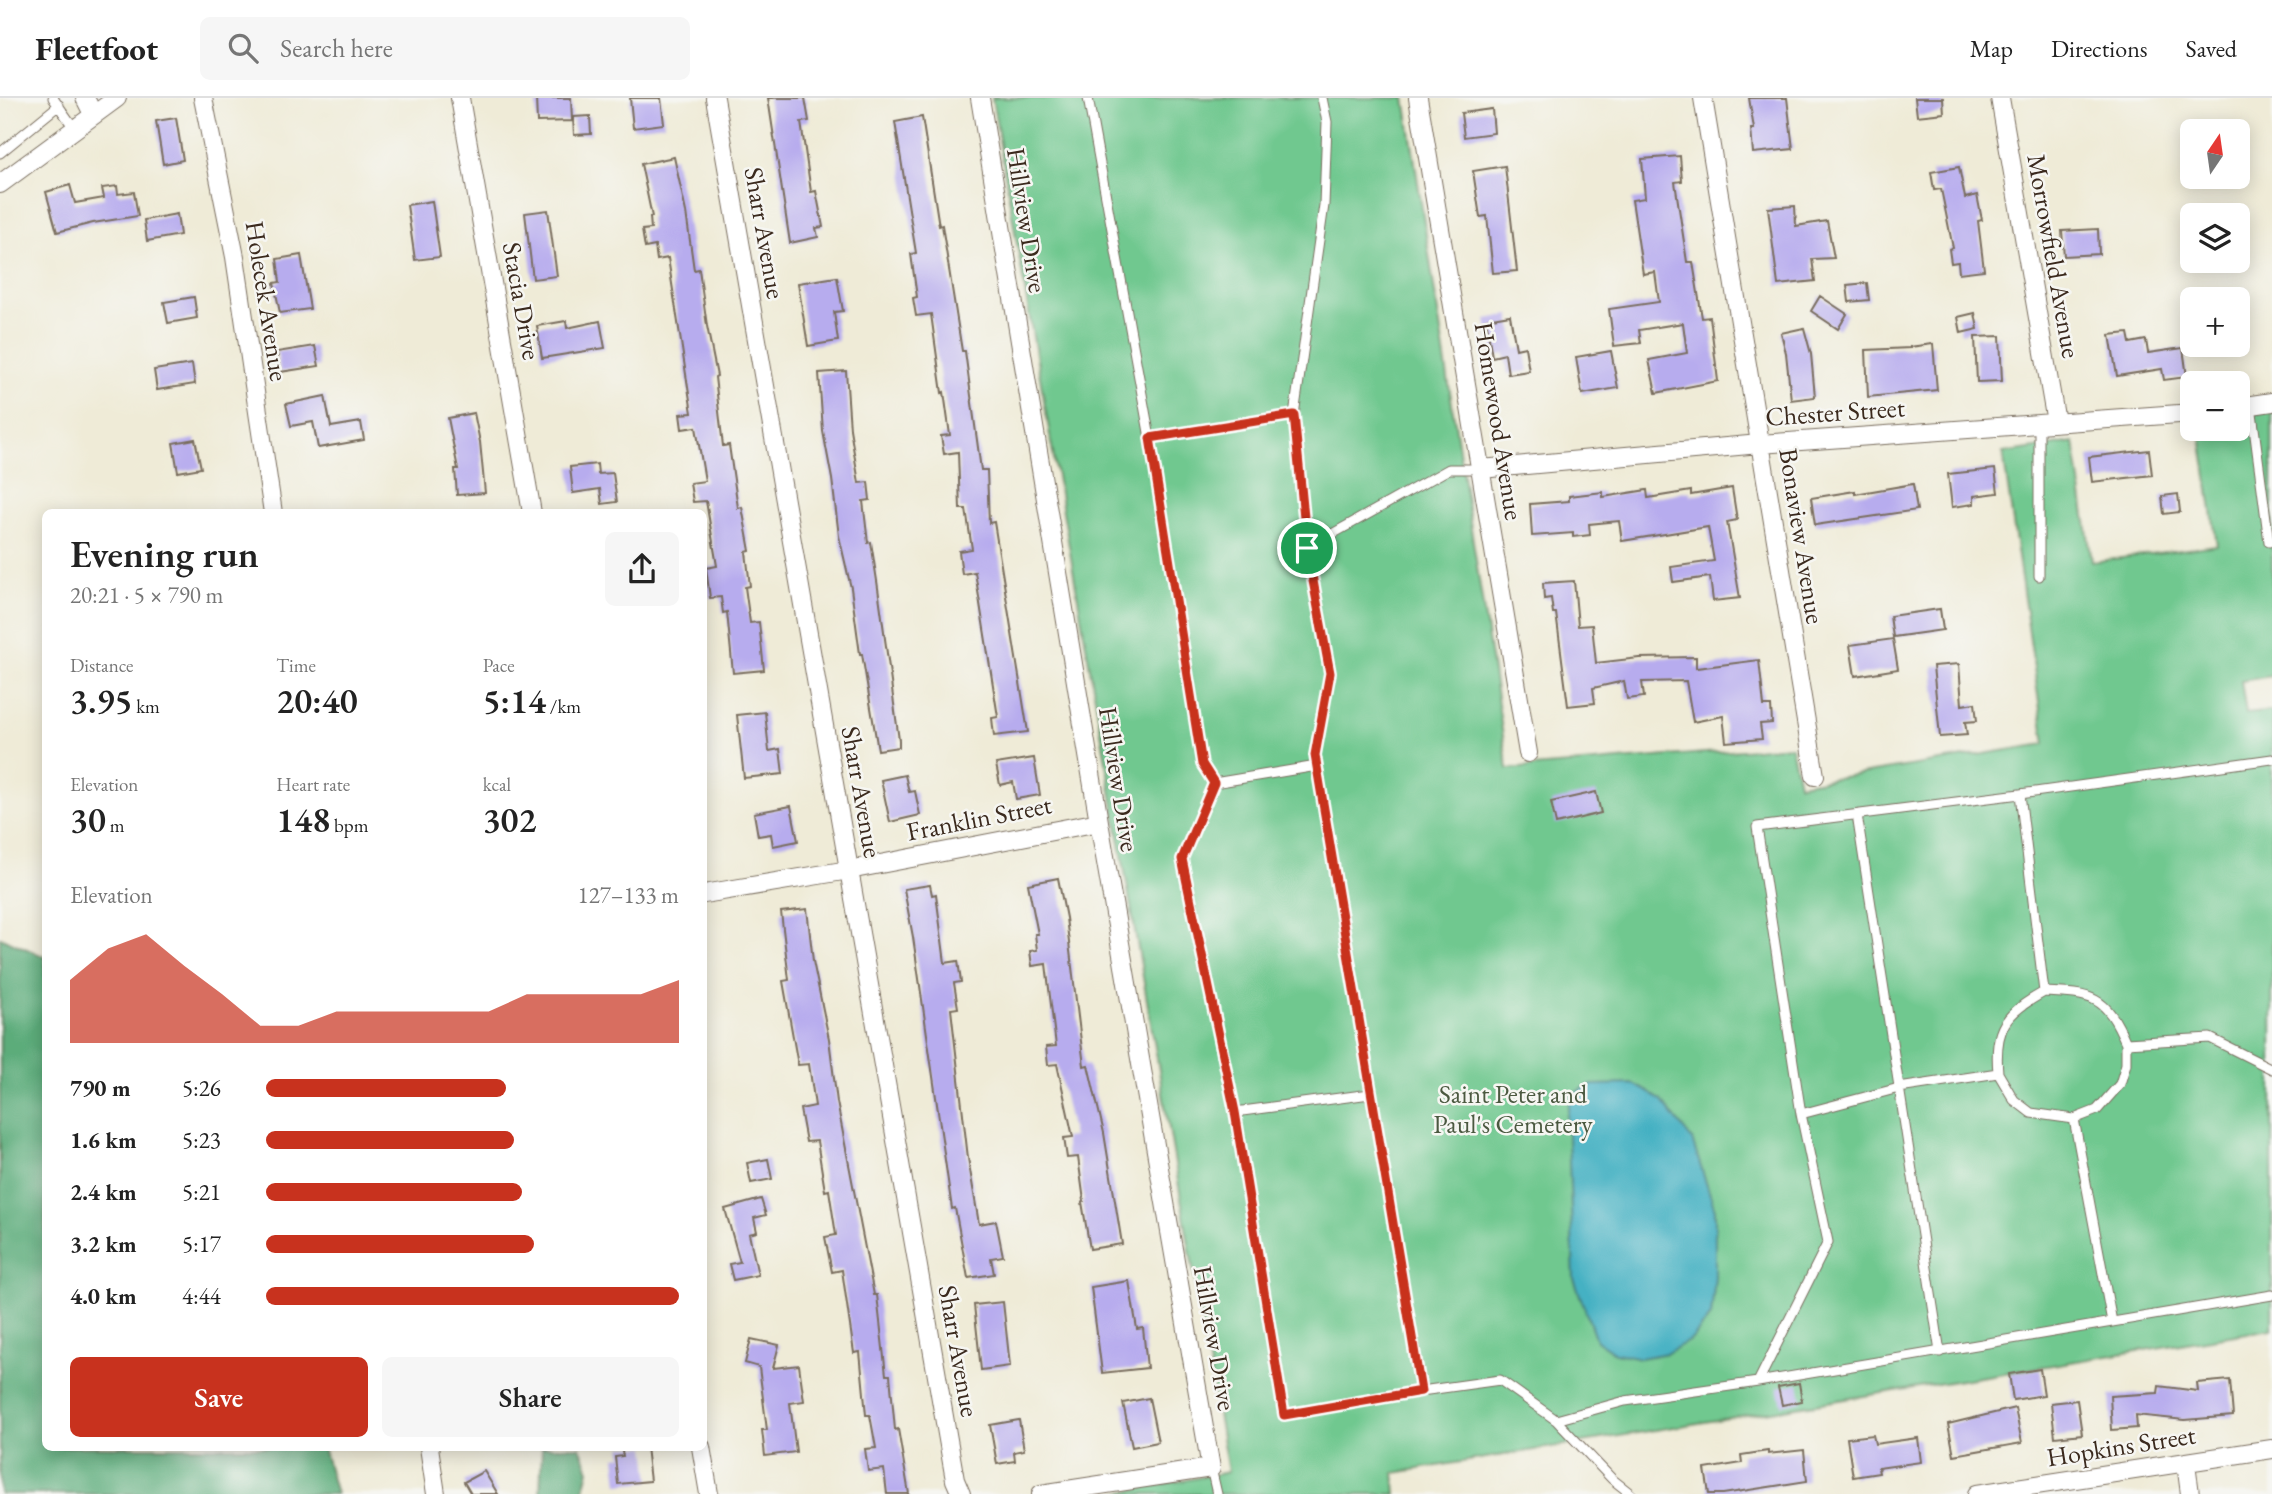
<!DOCTYPE html>
<html lang="en">
<head>
<meta charset="utf-8">
<style>
	body { margin:0; font-family:"EB Garamond",serif; background:#f6f6f6; color:#222; height:100vh; display:flex; flex-direction:column; font-size:26px; white-space:nowrap }
	* { box-sizing:border-box; margin:0 }
	p { font-size:23px; color:#767676 }
	.icon { flex:none; width:38px; height:38px; fill:none; stroke:currentColor; stroke-width:2; stroke-linecap:round; stroke-linejoin:round }
	.map { position:relative; flex:1; overflow:hidden }
	.drawer { position:absolute; left:42px; top:411px; width:665px; height:942px; display:flex; flex-direction:column; background:#fff; border-radius:10px; box-shadow:0 4px 18px #0003 }
	.drawer>* { flex:none }
	.needle { width:46px; rotate:13deg }
	.tools { position:absolute; left:2180px; top:21px; display:grid; gap:14px }
	.tools a { display:grid; place-items:center; width:70px; height:70px; border-radius:10px; background:#fff; box-shadow:0 4px 18px #0003; font-size:35px }
	.pin { position:absolute; display:grid; place-items:center; width:60px; height:60px; color:#fff; margin:-30px; border:4px solid #fff; border-radius:50%; box-shadow:0 2px 7px #0007 }
	.round { display:grid; place-items:center; flex:none; width:74px; height:74px; border-radius:10px; background:#f6f6f6 }
	.summary { display:flex; align-items:center; justify-content:space-between; height:119px; padding:0 28px }
	h1 { font-size:38px; font-weight:600; line-height:52px }
	.metrics { display:grid; grid-template-columns:repeat(3,1fr); gap:10px; height:119px; padding:7px 28px }
	.metrics div { display:grid; align-content:center }
	.metrics b { font-size:35px; font-weight:600 }
	.metrics small { font-size:19px; font-weight:400 }
	.metrics p { font-size:19px }
	.chart { height:196px; padding:14px 28px }
	.chart p { display:flex; justify-content:space-between }
	.chart svg { width:100%; height:126px; margin-top:7px; fill:#c8321e; opacity:.7 }
	.cta { display:flex; gap:14px; margin-top:auto; padding:14px 28px }
	.cta a { flex:1; height:80px; border-radius:10px; background:#c8321e; color:#fff; font-size:28px; font-weight:600; line-height:80px; text-align:center }
	.cta a+a { background:#f6f6f6; color:#222 }
	ul { padding:0 28px; list-style:none; font-size:23px }
	li { display:grid; grid-template-columns:112px 84px 1fr; align-items:center; height:52px }
	li i { height:18px; border-radius:9px; background:#c8321e }
	header { display:flex; align-items:center; gap:42px; box-sizing:border-box; height:98px; padding:0 35px; background:#fff; border-bottom:2px solid #e0e0e0 }
	header strong { font-size:33px }
	nav { display:flex; gap:38px; margin-inline-start:auto; font-size:24px }
	.search { width:490px; height:63px; background:#f6f6f6; display:flex; align-items:center; gap:18px; box-sizing:border-box; padding:0 24px; border-radius:10px; color:#767676; font-size:26px }
	.map>svg:first-child { display:block }
</style>
</head>
<body>
<header>
<strong>Fleetfoot</strong>
<div class="search"><svg class="icon" aria-label="search" viewBox="0 0 24 24"><circle cx="10" cy="10" r="6"/><path d="M15 15l6 6"/></svg>Search here</div>
<nav><a>Map</a><a>Directions</a><a>Saved</a></nav>
</header>
<div class="map">
<svg width="2272" height="1396" viewBox="0 0 2272 1396">
	<rect width="100%" height="100%" fill="#f6f6f2"/>
	<filter id="ink" filterUnits="userSpaceOnUse"><feTurbulence type="fractalNoise" baseFrequency=".0143" numOctaves="2"/><feDisplacementMap in="SourceGraphic" scale="14" xChannelSelector="R" yChannelSelector="G"/><feConvolveMatrix kernelMatrix="1 2 1 2 8 2 1 2 1" color-interpolation-filters="sRGB"/></filter>
	<filter id="wash" filterUnits="userSpaceOnUse"><feTurbulence type="fractalNoise" baseFrequency=".00686" numOctaves="4" result="noise"/><feDisplacementMap in="SourceGraphic" scale="28" xChannelSelector="R" yChannelSelector="G"/><feGaussianBlur stdDeviation="1.57" result="paint"/><feColorMatrix in="noise" values="0 0 0 0 0 0 0 0 0 0 0 0 0 0 0 0 0 1.4 0 .05"/><feComposite in="paint" operator="in"/></filter>
	<g filter="url(#wash)">
		<rect width="100%" height="100%" fill="#efebd7"/>
		<!-- green -->
		<path fill="#6fc88f" stroke="#557956" stroke-width="2" d="M 992,0 L 1405,0 L 1508,671 L 1791,648 L 1799,686 L 2045,646 L 2003,355 L 2074,344 L 2092,464 L 2217,447 L 2200,331 L 2238,331 L 2238,317 L 2272,312 L 2272,578 L 2241,583 L 2246,616 L 2272,613 L 2272,1231 L 1394,1375 L 1396,1396 L 1112,1396 L 1228,1374 Z"/>
		<!-- forest -->
		<path fill="#5bac7a" stroke="#4b6b4c" stroke-width="2" d="M 0,839 L 45,859 L 46,1349 L 323,1349 L 336,1396 L 0,1396 Z
			M 542,1349 L 580,1349 L 589,1372 L 583,1396 L 540,1396 Z"/>
		<!-- water -->
		<path fill="#45b1c3" stroke="#406e70" stroke-width="2" d="M 1634,986 L 1661,1002 L 1692,1042 L 1715,1112 L 1715,1179 L 1711,1218 L 1692,1241 L 1667,1255 L 1641,1260 L 1615,1255 L 1596,1242 L 1574,1181 L 1567,1016 L 1571,998 L 1589,987 Z"/>
		<g id="blocks">
			<!-- building -->
			<path fill="#b7acee" d="M 536,0 L 571,0 L 572,23 L 537,24 Z
				M 630,0 L 661,0 L 664,26 L 633,30 Z
				M 768,0 L 805,0 L 809,23 L 801,24 L 811,94 L 816,93 L 823,129 L 816,130 L 818,139 L 790,145 Z
				M 1749,0 L 1787,0 L 1793,51 L 1753,55 L 1751,31 L 1754,31 Z
				M 1915,0 L 1943,0 L 1944,15 L 1917,18 Z
				M 1492,11 L 1494,35 L 1464,39 L 1461,15 Z
				M 590,18 L 591,36 L 574,37 L 573,19 Z
				M 922,19 L 939,128 L 942,127 L 962,253 L 965,253 L 981,372 L 987,372 L 989,425 L 994,424 L 1028,634 L 994,638 L 992,620 L 998,619 L 975,474 L 962,476 L 959,453 L 972,451 L 966,411 L 960,411 L 958,354 L 944,356 L 941,338 L 950,337 L 944,294 L 942,295 L 931,216 L 916,218 L 913,200 L 917,199 L 911,156 L 916,155 L 895,24 Z
				M 176,20 L 183,62 L 163,66 L 156,23 Z
				M 1680,58 L 1682,83 L 1675,84 L 1687,164 L 1693,164 L 1702,220 L 1710,219 L 1718,283 L 1656,295 L 1649,262 L 1687,255 L 1683,225 L 1639,232 L 1641,245 L 1614,248 L 1609,211 L 1659,204 L 1655,174 L 1643,176 L 1632,102 L 1645,100 L 1642,61 Z
				M 674,59 L 686,114 L 694,172 L 699,171 L 707,228 L 717,278 L 715,279 L 723,348 L 729,347 L 738,410 L 742,409 L 750,453 L 746,454 L 750,488 L 745,489 L 750,525 L 759,524 L 764,572 L 733,575 L 727,514 L 723,515 L 721,499 L 710,500 L 706,470 L 717,468 L 706,403 L 693,404 L 690,385 L 705,383 L 696,329 L 682,331 L 680,316 L 692,315 L 668,160 L 657,162 L 655,148 L 645,150 L 642,132 L 651,131 L 650,119 L 652,119 L 641,66 Z
				M 1505,68 L 1517,173 L 1493,175 L 1487,118 L 1480,119 L 1473,73 Z
				M 1959,69 L 1965,100 L 1977,97 L 1982,122 L 1978,123 L 1984,172 L 1959,175 L 1958,164 L 1951,165 L 1949,151 L 1953,150 L 1941,91 L 1934,92 L 1931,74 Z
				M 70,87 L 75,105 L 104,100 L 102,90 L 117,88 L 118,96 L 134,94 L 138,118 L 93,125 L 57,134 L 46,94 Z
				M 432,103 L 440,159 L 415,162 L 407,107 Z
				M 1795,108 L 1796,128 L 1827,123 L 1834,160 L 1812,161 L 1815,183 L 1778,187 L 1768,110 Z
				M 548,112 L 557,178 L 533,181 L 525,115 Z
				M 177,116 L 180,137 L 147,143 L 144,122 Z
				M 2098,131 L 2099,156 L 2064,158 L 2062,133 Z
				M 301,157 L 310,211 L 280,215 L 274,185 L 280,184 L 277,161 Z
				M 837,179 L 843,213 L 834,214 L 838,243 L 808,248 L 798,185 Z
				M 1867,185 L 1869,202 L 1849,204 L 1847,187 Z
				M 1820,198 L 1847,216 L 1838,231 L 1811,213 Z
				M 194,199 L 197,220 L 168,225 L 164,204 Z
				M 1975,215 L 1978,231 L 1961,235 L 1958,219 Z
				M 1510,217 L 1516,251 L 1525,249 L 1529,273 L 1508,276 L 1505,256 L 1492,259 L 1486,221 Z
				M 566,223 L 567,230 L 600,223 L 605,250 L 542,260 L 537,228 Z
				M 1804,230 L 1811,256 L 1815,299 L 1791,302 L 1786,255 L 1781,235 Z
				M 2128,235 L 2130,245 L 2146,242 L 2148,255 L 2183,250 L 2187,279 L 2164,282 L 2162,271 L 2117,278 L 2110,237 Z
				M 2000,238 L 2002,283 L 1977,284 L 1975,239 Z
				M 1933,246 L 1937,292 L 1868,299 L 1866,252 L 1910,250 L 1910,249 Z
				M 315,248 L 319,268 L 280,274 L 277,254 Z
				M 1611,253 L 1618,290 L 1582,296 L 1576,259 Z
				M 192,266 L 195,286 L 157,292 L 154,272 Z
				M 846,273 L 850,331 L 859,385 L 868,384 L 870,402 L 863,403 L 868,445 L 871,444 L 877,483 L 899,642 L 899,649 L 878,652 L 862,556 L 860,556 L 851,490 L 839,438 L 832,381 L 823,333 L 819,275 Z
				M 325,298 L 331,329 L 361,324 L 364,342 L 318,350 L 313,324 L 291,328 L 286,306 Z
				M 474,315 L 480,344 L 485,395 L 457,397 L 455,371 L 458,371 L 448,320 Z
				M 195,341 L 201,370 L 178,374 L 173,345 Z
				M 2149,352 L 2152,377 L 2092,384 L 2089,359 Z
				M 597,366 L 598,376 L 613,375 L 617,404 L 602,406 L 600,391 L 573,395 L 570,369 Z
				M 1995,371 L 1998,395 L 1974,398 L 1974,406 L 1952,409 L 1948,376 Z
				M 1913,386 L 1917,412 L 1815,427 L 1811,400 L 1855,393 L 1855,396 Z
				M 1732,390 L 1737,422 L 1727,424 L 1740,500 L 1713,503 L 1710,479 L 1673,484 L 1671,469 L 1714,463 L 1708,429 L 1622,443 L 1619,423 L 1589,426 L 1590,437 L 1573,439 L 1573,435 L 1532,438 L 1530,406 L 1569,403 L 1569,398 L 1603,394 L 1603,399 L 1647,392 L 1648,400 L 1691,393 L 1691,397 Z
				M 2178,396 L 2180,414 L 2164,416 L 2162,398 Z
				M 1574,483 L 1578,528 L 1592,527 L 1596,565 L 1639,560 L 1696,559 L 1696,570 L 1759,562 L 1764,608 L 1771,608 L 1772,625 L 1760,626 L 1762,641 L 1726,644 L 1723,618 L 1693,624 L 1686,583 L 1642,584 L 1644,599 L 1627,601 L 1624,583 L 1593,590 L 1595,605 L 1568,608 L 1556,515 L 1553,515 L 1551,500 L 1544,501 L 1543,485 Z
				M 1940,511 L 1943,532 L 1893,539 L 1890,518 Z
				M 1893,541 L 1898,571 L 1855,578 L 1850,547 Z
				M 1959,566 L 1962,607 L 1975,605 L 1977,623 L 1965,624 L 1967,637 L 1940,639 L 1933,568 Z
				M 765,614 L 769,653 L 780,651 L 783,676 L 744,680 L 737,617 Z
				M 1034,660 L 1040,697 L 1016,701 L 1013,684 L 1000,687 L 996,666 Z
				M 905,677 L 909,694 L 915,693 L 920,717 L 890,724 L 881,682 Z
				M 1596,694 L 1601,715 L 1556,726 L 1551,704 Z
				M 791,708 L 798,743 L 773,748 L 771,736 L 758,738 L 754,715 Z
				M 1058,780 L 1066,820 L 1084,968 L 1088,967 L 1104,1035 L 1122,1146 L 1090,1151 L 1082,1104 L 1084,1103 L 1078,1059 L 1067,1060 L 1064,1040 L 1073,1039 L 1057,966 L 1048,967 L 1046,949 L 1056,948 L 1046,866 L 1032,868 L 1030,853 L 1037,852 L 1035,836 L 1038,836 L 1028,786 Z
				M 930,787 L 932,797 L 936,796 L 945,865 L 958,863 L 961,884 L 954,885 L 958,910 L 951,911 L 968,1060 L 979,1126 L 996,1123 L 1003,1158 L 991,1160 L 994,1176 L 968,1180 L 955,1110 L 952,1111 L 913,839 L 904,791 Z
				M 807,811 L 813,863 L 829,941 L 837,1004 L 874,1197 L 877,1197 L 886,1277 L 890,1277 L 895,1332 L 898,1331 L 909,1396 L 887,1396 L 884,1371 L 868,1373 L 865,1351 L 876,1350 L 870,1317 L 866,1317 L 860,1254 L 854,1255 L 842,1172 L 832,1174 L 825,1139 L 836,1137 L 829,1092 L 825,1093 L 817,1043 L 806,1044 L 800,1011 L 815,1008 L 809,966 L 798,967 L 783,883 L 789,882 L 781,814 Z
				M 768,1061 L 772,1081 L 751,1085 L 747,1065 Z
				M 761,1101 L 766,1117 L 754,1120 L 757,1134 L 749,1136 L 758,1177 L 733,1182 L 729,1166 L 740,1164 L 725,1111 Z
				M 1129,1183 L 1137,1231 L 1143,1230 L 1147,1270 L 1102,1275 L 1091,1189 Z
				M 1003,1204 L 1010,1268 L 981,1272 L 974,1207 Z
				M 751,1241 L 779,1247 L 773,1270 L 799,1267 L 804,1303 L 790,1305 L 796,1354 L 765,1358 L 762,1332 L 767,1332 L 759,1269 L 745,1265 Z
				M 2040,1271 L 2044,1297 L 2013,1302 L 2009,1276 Z
				M 2230,1282 L 2233,1318 L 2185,1322 L 2136,1317 L 2137,1330 L 2112,1332 L 2110,1298 L 2158,1295 L 2159,1288 L 2198,1293 L 2197,1285 Z
				M 1799,1285 L 1802,1303 L 1782,1307 L 1778,1289 Z
				M 1149,1300 L 1158,1344 L 1132,1349 L 1123,1305 Z
				M 2077,1302 L 2082,1336 L 2055,1339 L 2051,1305 Z
				M 2015,1310 L 2022,1345 L 1954,1357 L 1948,1326 Z
				M 1019,1322 L 1024,1352 L 1014,1354 L 1015,1363 L 997,1366 L 990,1327 Z
				M 1873,1337 L 1875,1346 L 1918,1340 L 1921,1364 L 1878,1370 L 1879,1375 L 1853,1379 L 1847,1340 Z
				M 621,1349 L 646,1349 L 650,1383 L 618,1386 L 615,1359 L 623,1358 Z
				M 1804,1352 L 1807,1383 L 1723,1396 L 1709,1396 L 1705,1371 L 1742,1365 L 1741,1357 L 1768,1353 L 1768,1356 Z
				M 484,1373 L 498,1396 L 471,1396 L 464,1384 Z"/>
		</g>
	</g>
	<g filter="url(#ink)">
		<use href="#blocks" fill-opacity="0" stroke="#7a6e5f" stroke-width="2"/>
		<g fill="none" stroke-linecap="round" stroke-linejoin="round">
			<!-- lane casing -->
			<g stroke="#7a6e5f" stroke-width="11">
				<path id="lane" d="M 53,0 L 74,30
					M 1088,0 L 1150,340 L 1202,666 L 1214,685 L 1182,761 L 1235,1014 L 1284,1317 L 1421,1293 L 1315,657 L 1330,575 L 1307,450 L 1294,317 L 1324,107 L 1327,24 L 1322,0
					M 0,55 L 59,7
					M 2251,307 L 2269,444
					M 2039,326 L 2039,478
					M 1150,340 L 1294,317
					M 1307,450 L 1449,371 L 1481,371
					M 2272,661 L 2020,696 L 1757,729 L 1801,1016 L 1828,1144 L 1758,1284 L 2272,1197
					M 1214,685 L 1317,668
					M 1857,717 L 1940,1254
					M 2044,894 C 2092,896 2106,897 2126,945
					M 1998,975 C 1994,929 2005,916 2044,894 L 2020,696
					M 1235,1014 L 1370,996
					M 1801,1016 L 1899,990 L 1998,975 L 2014,1002 L 2031,1015 L 2074,1021 L 2097,1012 L 2120,986 L 2126,966 L 2126,945 L 2210,940 L 2272,971
					M 2074,1021 L 2112,1224
					M 1421,1293 L 1500,1282 L 1556,1322 L 1612,1381 L 1631,1396
					M 1556,1322 L 1625,1303 L 1758,1284
					M 1211,1370 L 1217,1396"/>
			</g>
			<!-- street casing -->
			<g stroke="#7a6e5f" stroke-width="20">
				<path id="street" d="M 85,0 L 93,16
					M 203,0 L 235,159 L 273,415
					M 460,0 L 532,415
					M 715,0 L 955,1382 L 961,1396
					M 980,0 L 1099,724 L 1211,1370 L 1041,1396
					M 1418,0 L 1528,655
					M 1703,0 L 1815,678
					M 2000,0 L 2056,324
					M 0,86 L 117,0
					M 2238,309 L 2272,304
					M 1481,371 L 1760,346 L 2193,315
					M 704,796 L 849,772 L 1099,724
					M 429,1349 L 436,1396
					M 701,1349 L 709,1396
					M 2186,1365 L 2190,1396
					M 1977,1396 L 2272,1351"/>
			</g>
			<!-- lane -->
			<use href="#lane" stroke="#fff" stroke-width="9"/>
			<!-- street -->
			<use href="#street" stroke="#fff" stroke-width="18"/>
		</g>
	</g>
	<g fill="none" stroke-linecap="round" stroke-linejoin="round" filter="url(#ink)">
		<!-- route casing -->
		<g stroke="#fff" stroke-width="14">
			<path id="route" d="M 1294,317 L 1307,450 L 1330,575 L 1315,657 L 1421,1293 L 1284,1317 L 1235,1014 L 1182,761 L 1214,685 L 1202,666 L 1150,340 Z"/>
		</g>
		<!-- route -->
		<use href="#route" stroke="#c8321e" stroke-width="9"/>
	</g>
	<g text-anchor="middle" stroke-width="5" stroke-linejoin="round" paint-order="stroke">
		<!-- street labels -->
		<g font-size="26" fill="#3b2a1e" stroke="#f6f6f2">
			<text transform="translate(1027 122) rotate(81)" y="9">Hillview Drive</text>
			<text transform="translate(765 135) rotate(80)" y="9">Sharr Avenue</text>
			<text transform="translate(2054 158) rotate(80)" y="9">Morrowfield Avenue</text>
			<text transform="translate(267 203) rotate(81)" y="9">Holecek Avenue</text>
			<text transform="translate(522 203) rotate(80)" y="9">Stacia Drive</text>
			<text transform="translate(1835 314) rotate(-4)" y="9">Chester Street</text>
			<text transform="translate(1499 323) rotate(81)" y="9">Homewood Avenue</text>
			<text transform="translate(1802 438) rotate(81)" y="9">Bonaview Avenue</text>
			<text transform="translate(1119 681) rotate(81)" y="9">Hillview Drive</text>
			<text transform="translate(862 694) rotate(80)" y="9">Sharr Avenue</text>
			<text transform="translate(979 720) rotate(-11)" y="9">Franklin Street</text>
			<text transform="translate(1215 1240) rotate(80)" y="9">Hillview Drive</text>
			<text transform="translate(959 1253) rotate(80)" y="9">Sharr Avenue</text>
			<text transform="translate(2121 1348) rotate(-9)" y="9">Hopkins Street</text>
		</g>
		<!-- park labels -->
		<g font-size="26" fill="#4b5940" stroke="#f6f6f2">
			<text x="1513" y="1005">Saint Peter and<tspan x="1513" dy="30">Paul's Cemetery</tspan></text>
		</g>
	</g>
</svg>
<div class="tools">
<a><svg class="needle" viewBox="-14 -14 28 28"><path d="M0-13l5 13h-10z" fill="#e53935"/><path d="M0 13l5-13h-10z" fill="#767676"/></svg></a>
<a><svg class="icon" aria-label="layers" viewBox="0 0 24 24"><path d="M12 4l9 5-9 5-9-5zM3 14l9 5 9-5"/></svg></a>
<a>+</a>
<a>−</a>
</div>
<div class="pin" style="left:1307px;top:450px;background:#1e9e55"><svg class="icon" aria-label="arrive" viewBox="0 0 24 24"><path d="M6 21V4h12l-3 4 3 4H6"/></svg></div>
<section class="drawer">
<div class="summary"><div><h1>Evening run</h1><p>20:21 · 5 × 790 m</p></div><a class="round"><svg class="icon" aria-label="share" viewBox="0 0 24 24"><path d="M12 15V3M7 8l5-5 5 5M5 13v7h14v-7"/></svg></a></div>
<div class="metrics">
<div><p>Distance</p><b>3.95<small> km</small></b></div>
<div><p>Time</p><b>20:40</b></div>
<div><p>Pace</p><b>5:14<small> /km</small></b></div>
</div>
<div class="metrics">
<div><p>Elevation</p><b>30<small> m</small></b></div>
<div><p>Heart rate</p><b>148<small> bpm</small></b></div>
<div><p>kcal</p><b>302</b></div>
</div>
<div class="chart"><p><span>Elevation</span>127–133 m</p>
<svg viewBox="0 0 160 44" preserveAspectRatio="none"><path d="M0 44V22L10 11L20 6L30 17L40 27L50 38L60 38L70 33L80 33L90 33L100 33L110 33L120 27L130 27L140 27L150 27L160 22V44z"/></svg>
</div>
<ul>
<li><b>790 m</b>5:26<i style="width:58%"></i></li>
<li><b>1.6 km</b>5:23<i style="width:60%"></i></li>
<li><b>2.4 km</b>5:21<i style="width:62%"></i></li>
<li><b>3.2 km</b>5:17<i style="width:65%"></i></li>
<li><b>4.0 km</b>4:44<i style="width:100%"></i></li>
</ul>
<div class="cta"><a>Save</a><a>Share</a></div>
</section>
</div>
</body>
</html>
